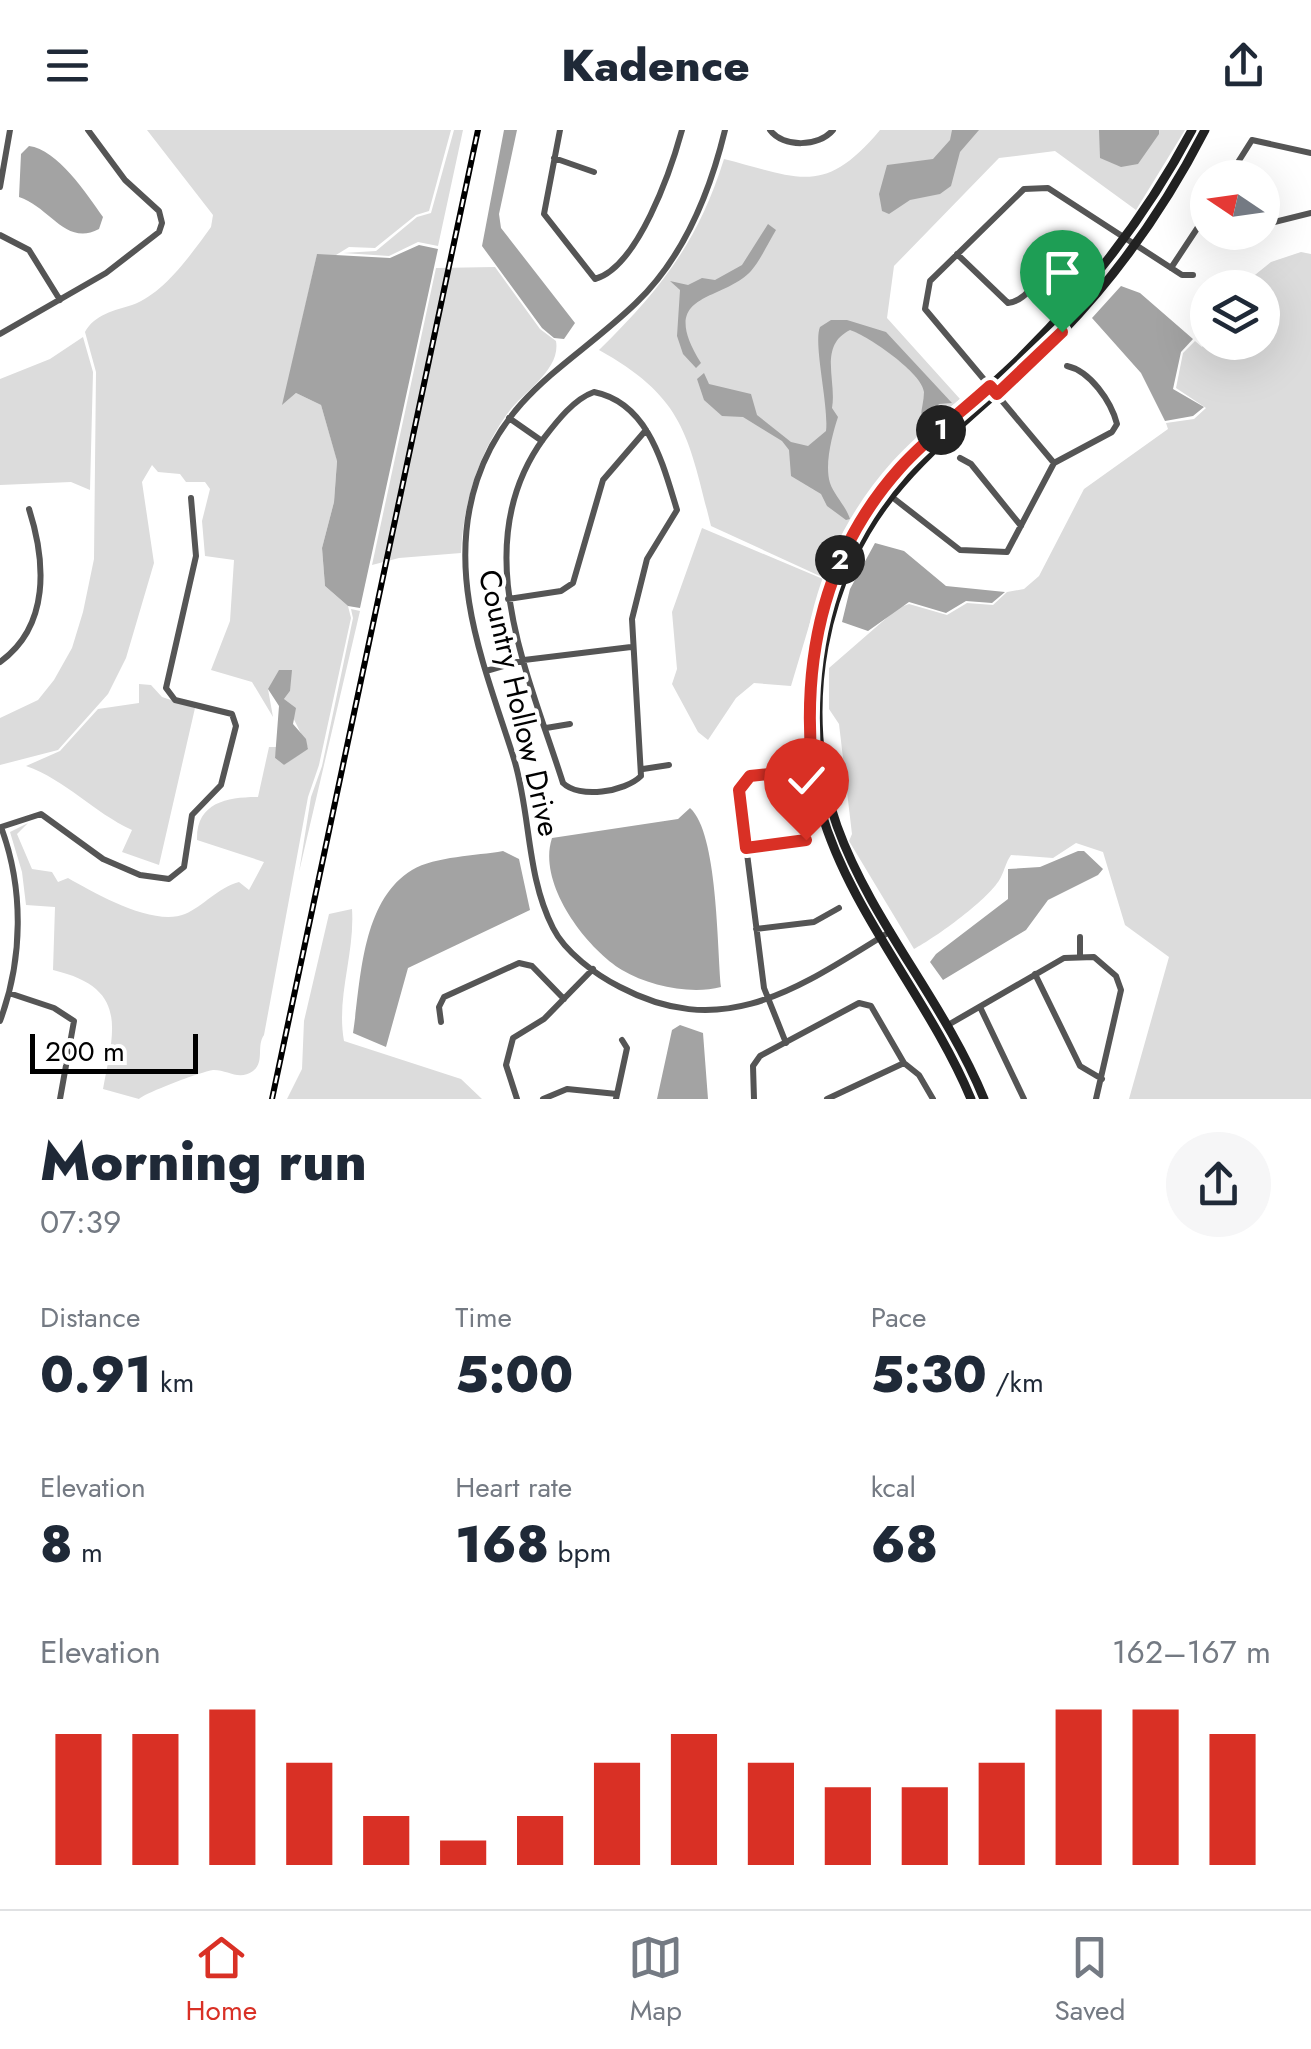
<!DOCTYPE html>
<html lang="en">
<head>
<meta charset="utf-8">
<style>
	body { margin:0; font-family:Jost,sans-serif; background:#f6f6f7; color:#1f2937; height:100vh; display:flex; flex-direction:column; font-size:38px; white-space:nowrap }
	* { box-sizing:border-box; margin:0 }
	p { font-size:32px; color:#747a83 }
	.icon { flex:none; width:55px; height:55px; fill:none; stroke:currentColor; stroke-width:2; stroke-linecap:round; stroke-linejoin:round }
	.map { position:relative; height:969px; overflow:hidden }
	.details { display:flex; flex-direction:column; background:#fff; flex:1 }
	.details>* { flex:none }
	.needle { width:65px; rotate:283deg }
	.buttons { position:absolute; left:1190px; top:30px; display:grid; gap:20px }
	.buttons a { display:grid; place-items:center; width:90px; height:90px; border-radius:50%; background:#fff; box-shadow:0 10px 40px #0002; font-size:50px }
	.scale { position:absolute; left:30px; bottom:25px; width:168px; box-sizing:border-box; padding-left:10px; border:5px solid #000; border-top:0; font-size:28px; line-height:35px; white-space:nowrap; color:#000; -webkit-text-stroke:8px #fff; paint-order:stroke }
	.pin { position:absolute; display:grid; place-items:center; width:85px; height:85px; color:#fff; margin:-102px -42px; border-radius:50% 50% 50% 0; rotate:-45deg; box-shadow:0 0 10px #0007 }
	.pin .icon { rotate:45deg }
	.km { position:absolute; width:50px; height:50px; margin:-25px; border-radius:50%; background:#222; color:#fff; font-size:28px; line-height:50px; text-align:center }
	.round { display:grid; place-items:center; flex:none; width:105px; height:105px; border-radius:52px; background:#f6f6f7 }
	.headline { display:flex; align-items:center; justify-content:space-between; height:170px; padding:0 40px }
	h1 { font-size:55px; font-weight:800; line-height:75px }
	.stats { display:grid; grid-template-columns:repeat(3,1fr); gap:15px; height:170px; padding:10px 40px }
	.stats div { display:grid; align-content:center }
	.stats b { font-size:50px; font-weight:800 }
	.stats small { font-size:28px; font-weight:400 }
	.stats p { font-size:28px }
	.chart { height:280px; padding:20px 40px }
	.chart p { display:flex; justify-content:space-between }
	.chart svg { width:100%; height:180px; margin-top:10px; stroke:#d93025; stroke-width:6 }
	header { display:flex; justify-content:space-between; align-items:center; height:130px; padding:0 40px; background:#fff; font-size:45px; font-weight:800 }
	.menu { display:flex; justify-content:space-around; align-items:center; height:140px; border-top:2px solid #e0e1e3; background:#fff; font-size:28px; color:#747a83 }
	.menu a { display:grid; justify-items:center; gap:5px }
	.menu .current { color:#d93025 }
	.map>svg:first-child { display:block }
</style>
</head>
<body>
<header><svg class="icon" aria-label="menu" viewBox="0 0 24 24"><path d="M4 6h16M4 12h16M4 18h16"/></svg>Kadence<svg class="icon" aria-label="share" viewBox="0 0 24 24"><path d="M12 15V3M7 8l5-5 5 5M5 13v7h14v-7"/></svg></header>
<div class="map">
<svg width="1311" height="969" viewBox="0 0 1311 969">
	<rect width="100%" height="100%" fill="#fff"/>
	<!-- green -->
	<path fill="#dcdcdc" d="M 147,0 L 451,0 L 429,81 L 416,85 L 375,118 L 349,117 L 336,125 L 317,125 L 283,274 L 296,263 L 321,275 L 337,330 L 334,372 L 322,418 L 325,456 L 348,476 L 351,488 L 319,635 L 308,667 L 264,905 C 256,916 265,932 253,941 C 239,951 228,940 214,940 C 205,940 145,963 139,969 L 103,959 C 114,899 129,858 53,840 L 55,777 L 26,775 L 22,742 L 10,702 L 28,693 L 17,704 L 32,739 L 52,742 L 58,752 L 68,748 C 96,764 154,797 185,784 C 204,776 217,758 239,752 L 249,760 L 264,732 L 197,710 C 196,672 228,667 258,667 L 269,617 L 277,617 L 275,628 L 284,635 L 308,618 L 284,569 L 290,561 L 268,559 L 273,587 L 252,552 L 211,540 L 230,491 L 234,430 L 205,426 L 202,391 L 210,359 L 205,352 L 186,352 L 180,344 L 158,342 L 152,335 L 142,352 L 154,433 L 126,528 L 108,564 L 58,620 L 0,635 L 0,588 L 38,570 L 54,550 L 72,518 L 83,482 L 94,429 L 96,242 L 85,202 C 94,185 115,180 132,175 C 164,164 192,123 211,97 L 213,85 Z
		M 454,0 L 463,0 L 438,116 L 418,112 L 389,126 L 343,123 L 376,121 L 417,87 L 431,83 Z
		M 880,0 L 1185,0 L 1136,80 L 1055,21 L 999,28 L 894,136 L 887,188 L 960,269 C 895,324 861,373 822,447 L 711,396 C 688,306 685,268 599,220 C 661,159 698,112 724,29 C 799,48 824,67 880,0 Z
		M 1301,122 L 1311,124 L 1311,969 L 1129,969 L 1169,827 L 1125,795 L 1103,722 L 1076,713 L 1053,728 L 1011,725 C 1006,732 1005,739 1001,747 C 991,768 935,808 914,819 L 849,711 L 852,704 L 839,594 L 829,579 L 829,538 L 898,478 L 909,474 L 947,485 L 967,473 L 993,475 L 1007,462 L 1024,459 L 1039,446 L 1084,359 L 1168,299 L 1166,293 L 1194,289 L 1206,278 L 1176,258 L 1183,223 L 1195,211 L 1202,217 L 1207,211 L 1262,212 L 1262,158 L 1240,157 L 1271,132 Z
		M 495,137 L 540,199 L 556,211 C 561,240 524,261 507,284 C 478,325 463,374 461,423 L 399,428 L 372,435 L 436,138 Z
		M 83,207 L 93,242 L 90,360 L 71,352 L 0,355 L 0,249 L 50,229 Z
		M 702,398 L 823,449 L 791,556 L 754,553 L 736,568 L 708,610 L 698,602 L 672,554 L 677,539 L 672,482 Z
		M 351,479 L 360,481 L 299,742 L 311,667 L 322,636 L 353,488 Z
		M 139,554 L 151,555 L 162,567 L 195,578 L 159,735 L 122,722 L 132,700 C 93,682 66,650 26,636 L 60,621 L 98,579 L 139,573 Z
		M 352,779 C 355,824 336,867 344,911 L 461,949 L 482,969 L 287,969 L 302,939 L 304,891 L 329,784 Z"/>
	<!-- water -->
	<path fill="#a3a3a3" d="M 504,0 L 517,0 L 499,84 L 501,98 L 575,193 L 564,209 L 554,208 L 542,198 L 482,116 Z
		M 952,0 L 979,0 L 960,22 L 951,56 L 940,64 L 910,70 L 889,84 L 882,81 L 879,64 L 887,35 L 933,29 L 950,10 Z
		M 1099,0 L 1159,0 L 1159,4 L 1138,34 L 1121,37 L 1100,28 Z
		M 29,16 C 57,19 87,64 103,87 L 99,99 C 66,117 50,77 19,67 L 21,24 Z
		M 768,94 L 776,100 C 768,113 760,131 751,141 C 721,173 656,161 701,233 L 696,238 L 683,224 L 677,206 L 680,160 L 670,151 L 688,155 L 702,148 L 715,150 L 742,135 Z
		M 419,115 L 438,119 L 360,478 L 348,476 L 325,456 L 322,418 L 334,372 L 337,331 L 321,275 L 296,263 L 282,275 L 317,124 L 390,128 Z
		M 1121,156 L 1140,163 L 1193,209 L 1181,222 L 1173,259 L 1204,277 L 1193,286 L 1165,291 L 1141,243 L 1092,188 Z
		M 831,190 L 847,190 L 886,202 L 952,273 L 939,274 L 932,285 L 921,287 C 921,279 924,271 924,262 C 923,244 869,206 850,200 C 818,216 837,251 832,278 L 838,287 C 833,302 824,334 830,353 C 834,365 846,376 850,389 L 846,390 L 827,376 L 821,364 L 791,346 L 789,320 L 782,311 L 743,287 L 722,286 L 704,270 L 697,249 L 704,243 L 709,254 L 751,264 L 757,285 L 791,312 L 808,316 L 826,301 C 829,276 813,213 820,197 Z
		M 875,413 L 904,421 L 946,456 L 1005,462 L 992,473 L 966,471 L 946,483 L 909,472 L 868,501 L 842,492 L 850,459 Z
		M 279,540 L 292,540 L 290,561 L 284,569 L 296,578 L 293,594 L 306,609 L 308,619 L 284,635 L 275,628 L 279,576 L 268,559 Z
		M 690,678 C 718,703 717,817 721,857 C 691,865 649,856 622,840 C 585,817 537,753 552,708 L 678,689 Z
		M 503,721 L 519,729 L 530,780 L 408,838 L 386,917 L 353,903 C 361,851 361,771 412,740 C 436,726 476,726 503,721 Z
		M 1078,721 L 1084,721 L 1103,739 L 1098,745 L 1048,770 L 1026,800 L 943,850 L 930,832 L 936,824 L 1008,769 L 1008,739 L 1040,737 Z
		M 680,895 L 703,903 L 708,969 L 657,969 L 672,900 Z"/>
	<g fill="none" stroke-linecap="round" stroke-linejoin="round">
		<!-- street -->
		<path stroke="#555" stroke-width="6" d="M 560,0 L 544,84 L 595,149 C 638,137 671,40 682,0
			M 725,0 C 710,62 683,128 636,173 C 574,233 507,261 477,350 C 445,447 485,537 514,629 C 531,685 526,745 553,798 C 565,822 596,845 620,857 C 726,913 801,856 891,801
			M 770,0 C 783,18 819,17 833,0
			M 554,28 L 594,42
			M 1228,48 L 1252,10 L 1311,23
			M 0,57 L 10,0
			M 1262,95 L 1311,83
			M 0,105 L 29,120 L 60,170
			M 957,124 L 1008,173 C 1025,171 1038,152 1043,136
			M 1171,138 L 1208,82
			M 0,204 L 106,143 L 159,102 L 162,93 L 159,81 L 125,50 L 88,0
			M 594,262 C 649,273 663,335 677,380 L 647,429 L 632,489 L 641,646 C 625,662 579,669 563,653 C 528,543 466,414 544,308 C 557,291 574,269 594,262 Z
			M 509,288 L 542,311
			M 960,328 L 971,334 L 1021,396
			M 1054,333 L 925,179 L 930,151 L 1024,59 L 1048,58 L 1182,145 L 1193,145
			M 892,367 L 960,420 L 1007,422 L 1054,333 L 1112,302 L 1117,294 C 1111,271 1090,241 1067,236
			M 508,469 L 561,461 L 573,453 L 603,350 L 646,300
			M 0,532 C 50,496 46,432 29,379
			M 486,541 L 524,530 L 631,517
			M 546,598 L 570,594
			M 643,639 L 669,635
			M 1,697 L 41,684 L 103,729 L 140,745 L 169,749 L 184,737 L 192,685 L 221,655 L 236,596 L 232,584 L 175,570 L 166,558 L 196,426 L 191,368
			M 746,718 L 806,710
			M 756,799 L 814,792 L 839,778
			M 1080,825 L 1080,807
			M 1035,844 L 1080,936 L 1102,949
			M 9,863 L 54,878 L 74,891 L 60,969
			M 980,877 L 1024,969
			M 0,891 C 23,829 24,759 1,697
			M 441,892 L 439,877 L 444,867 L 519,833 L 532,836 L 564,869
			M 948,895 L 1064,828 L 1094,827 L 1116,846 L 1121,860 L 1096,969
			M 786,913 L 764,858 L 739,660 L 749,647 L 799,641 L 813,645
			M 517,969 L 506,935 L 513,908 L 544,889 L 593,839
			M 543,969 L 567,959 L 617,964
			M 616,969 L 627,918 L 622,910
			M 754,969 L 753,936 L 760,926 L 859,873 L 871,876 L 904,933 L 919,945 L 933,969
			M 827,969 L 904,933"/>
		<!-- secondary -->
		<path stroke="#222" stroke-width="9" d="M 971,969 C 930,870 851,784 821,681 C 788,563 817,426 902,336 C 941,295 986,263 1025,223 C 1092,156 1148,83 1192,0
			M 984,969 C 945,873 872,793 837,696 C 797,582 821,445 901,354 C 949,299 1010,255 1061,203 C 1118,144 1167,74 1205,0"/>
		<!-- rail casing -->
		<g stroke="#000" stroke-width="6">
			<path id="rail" d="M 272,969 L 478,0"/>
		</g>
		<!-- rail -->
		<use href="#rail" stroke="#fff" stroke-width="2.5" stroke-dasharray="8" stroke-linecap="butt"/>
	</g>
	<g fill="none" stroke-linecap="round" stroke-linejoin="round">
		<!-- route casing -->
		<g stroke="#fff" stroke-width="20">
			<path id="route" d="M 806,710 L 746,718 L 739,660 L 750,646 L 799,641 L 813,646 C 801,533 822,425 900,338 C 927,308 960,283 990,256 L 997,264 L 1062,202"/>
		</g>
		<!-- route -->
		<use href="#route" stroke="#d93025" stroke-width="12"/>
	</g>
	<g text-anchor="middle" stroke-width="8" stroke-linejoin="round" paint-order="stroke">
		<!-- street labels -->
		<g font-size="30" fill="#000" stroke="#fff">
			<text transform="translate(519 573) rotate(77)" y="10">Country Hollow Drive</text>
		</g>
	</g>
</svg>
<div class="buttons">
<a><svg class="needle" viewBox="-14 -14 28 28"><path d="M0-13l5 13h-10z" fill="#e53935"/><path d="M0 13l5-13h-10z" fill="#747a83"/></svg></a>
<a><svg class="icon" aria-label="layers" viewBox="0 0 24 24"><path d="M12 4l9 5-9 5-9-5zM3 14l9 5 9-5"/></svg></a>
</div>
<div class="scale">200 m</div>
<div class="pin" style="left:1062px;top:202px;background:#1e9e55"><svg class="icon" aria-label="arrive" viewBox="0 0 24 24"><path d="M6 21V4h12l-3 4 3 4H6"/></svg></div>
<div class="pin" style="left:806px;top:710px;background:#d93025"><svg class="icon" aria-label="check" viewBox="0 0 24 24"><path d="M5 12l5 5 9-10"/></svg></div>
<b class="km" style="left:941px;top:300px">1</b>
<b class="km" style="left:840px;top:430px">2</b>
</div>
<section class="details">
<div class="headline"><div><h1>Morning run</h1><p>07:39</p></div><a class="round"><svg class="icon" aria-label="share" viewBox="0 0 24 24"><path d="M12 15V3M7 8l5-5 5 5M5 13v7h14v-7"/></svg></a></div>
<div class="stats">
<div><p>Distance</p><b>0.91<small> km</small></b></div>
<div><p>Time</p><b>5:00</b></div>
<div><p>Pace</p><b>5:30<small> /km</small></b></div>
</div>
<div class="stats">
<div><p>Elevation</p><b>8<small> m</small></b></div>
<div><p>Heart rate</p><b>168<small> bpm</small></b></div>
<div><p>kcal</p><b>68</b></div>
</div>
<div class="chart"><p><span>Elevation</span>162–167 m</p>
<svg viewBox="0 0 160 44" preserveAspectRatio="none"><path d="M5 44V12M15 44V12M25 44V6M35 44V19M45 44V32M55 44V38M65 44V32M75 44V19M85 44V12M95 44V19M105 44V25M115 44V25M125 44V19M135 44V6M145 44V6M155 44V12"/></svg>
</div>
</section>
<nav class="menu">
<a class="current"><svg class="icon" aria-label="home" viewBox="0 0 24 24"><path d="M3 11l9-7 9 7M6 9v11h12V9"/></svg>Home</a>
<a><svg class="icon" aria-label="map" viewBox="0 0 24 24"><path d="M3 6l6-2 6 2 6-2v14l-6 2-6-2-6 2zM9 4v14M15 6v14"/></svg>Map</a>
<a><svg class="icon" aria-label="saved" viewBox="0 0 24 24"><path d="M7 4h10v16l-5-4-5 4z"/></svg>Saved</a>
</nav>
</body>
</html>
